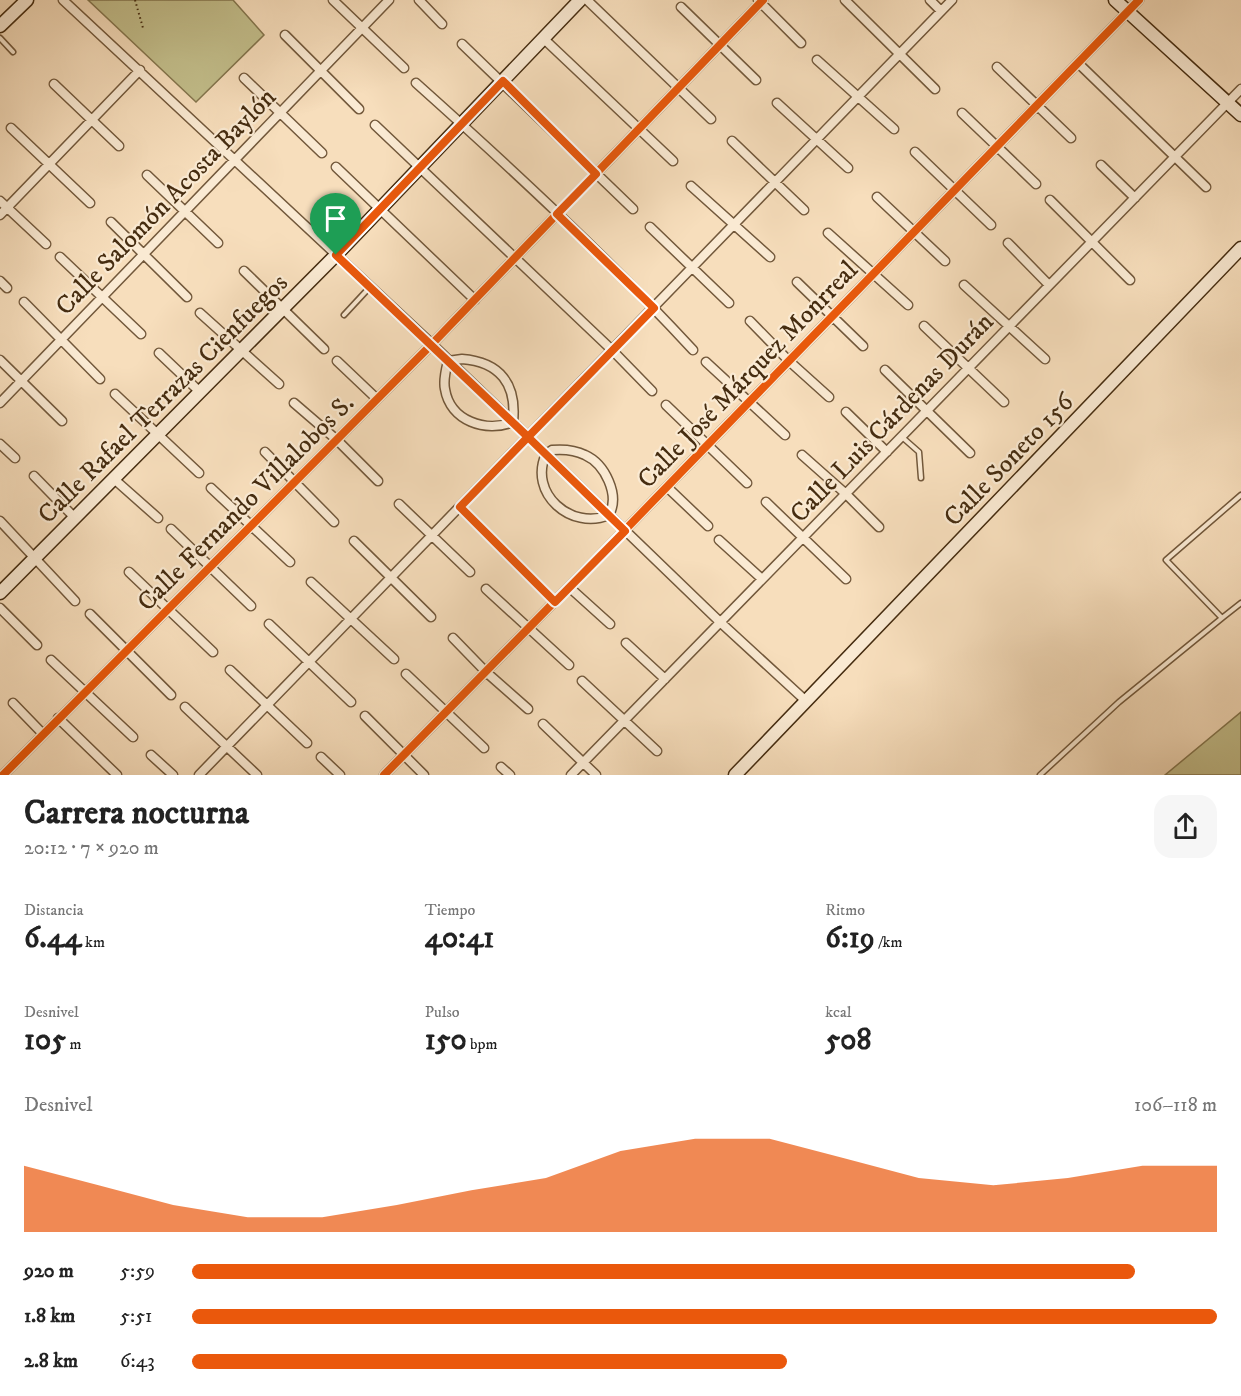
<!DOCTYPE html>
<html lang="es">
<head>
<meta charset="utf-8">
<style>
	body { margin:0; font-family:"IM FELL DW Pica",serif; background:#f6f6f6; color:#222; height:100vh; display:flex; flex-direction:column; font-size:22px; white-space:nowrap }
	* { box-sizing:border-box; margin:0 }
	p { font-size:20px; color:#767676 }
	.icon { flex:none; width:33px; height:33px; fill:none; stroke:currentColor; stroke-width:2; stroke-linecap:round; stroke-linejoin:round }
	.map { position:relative; height:775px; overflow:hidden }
	.side { display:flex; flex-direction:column; background:#fff; flex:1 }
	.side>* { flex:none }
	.pin { position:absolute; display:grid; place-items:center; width:51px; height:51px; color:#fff; margin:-62px -26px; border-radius:50% 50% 50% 0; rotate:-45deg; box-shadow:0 0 6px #0007 }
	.pin .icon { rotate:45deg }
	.round { display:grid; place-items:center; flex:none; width:63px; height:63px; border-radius:18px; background:#f6f6f6 }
	.head { display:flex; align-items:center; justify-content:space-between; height:102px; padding:0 24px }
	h1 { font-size:33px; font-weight:800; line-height:45px }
	.metrics { display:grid; grid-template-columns:repeat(3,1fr); gap:9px; height:102px; padding:6px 24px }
	.metrics div { display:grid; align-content:center }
	.metrics b { font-size:30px; font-weight:800 }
	.metrics small { font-size:16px; font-weight:400 }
	.metrics p { font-size:16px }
	.chart { height:168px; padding:12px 24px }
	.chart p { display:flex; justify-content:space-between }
	.chart svg { width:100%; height:108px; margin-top:6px; fill:#ea580c; opacity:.7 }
	ul { padding:0 24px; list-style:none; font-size:20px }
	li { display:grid; grid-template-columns:96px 72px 1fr; align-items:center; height:45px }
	li i { height:15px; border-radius:8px; background:#ea580c }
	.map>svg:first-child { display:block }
</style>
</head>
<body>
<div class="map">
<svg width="1241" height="775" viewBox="0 0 1241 775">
	<rect width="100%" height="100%" fill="#f7debc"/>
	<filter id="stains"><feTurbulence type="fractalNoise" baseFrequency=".00333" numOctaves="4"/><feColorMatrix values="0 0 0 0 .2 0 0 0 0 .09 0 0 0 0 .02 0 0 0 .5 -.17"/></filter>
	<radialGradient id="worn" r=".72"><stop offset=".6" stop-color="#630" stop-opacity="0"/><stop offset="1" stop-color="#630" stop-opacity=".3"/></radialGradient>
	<!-- green -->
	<path fill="#c3bf8c" stroke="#84764e" stroke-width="1.5" d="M 88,0 L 233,0 L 264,35 L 196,102 Z
		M 1241,712 L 1241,775 L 1165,775 Z"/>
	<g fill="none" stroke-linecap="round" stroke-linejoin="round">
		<!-- lane casing -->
		<g stroke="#72583b" stroke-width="7">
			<path id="lane" d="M 0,38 L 13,52
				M 344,315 L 370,287
				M 902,437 L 919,452 L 921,478
				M 1241,495 L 1166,560 L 1222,618 L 1241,603
				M 1040,775 L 1119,702 L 1222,618"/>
		</g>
		<!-- street casing -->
		<g stroke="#72583b" stroke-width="11">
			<path id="street" d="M 63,0 L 432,344 L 720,622 L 806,701
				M 333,0 L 404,68
				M 419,0 L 442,24
				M 587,0 L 711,119
				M 758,0 L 801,43
				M 845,0 L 935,89
				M 930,0 L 941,11
				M 681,7 L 756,80
				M 285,35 L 359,109
				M 544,39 L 673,161
				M 462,44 L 633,209
				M 817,60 L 894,129
				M 1078,63 L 1206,187
				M 997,67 L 1071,138
				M 244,78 L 322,153
				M 416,83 C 511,168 606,256 693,350
				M 54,84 L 119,146
				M 777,103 L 848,168
				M 962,113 L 1036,184
				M 375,125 L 612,350 L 652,391
				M 11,128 L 90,203
				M 732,141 L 804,210
				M 915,152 L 991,225
				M 1101,165 L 1135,198
				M 336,167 L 475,300
				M 147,175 L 218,243
				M 691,186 L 770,257
				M 877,197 L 945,261
				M 1050,200 L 1130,280
				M 0,201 L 46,244
				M 0,215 L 140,70
				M 111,222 L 187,297
				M 650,227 L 729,303
				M 828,233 L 908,305
				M 1008,243 L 1049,285
				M 60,257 L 141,334
				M 244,271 L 324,349
				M 0,281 L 7,288
				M 797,282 L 863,346
				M 964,285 L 1045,359
				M 24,302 L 100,379
				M 200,313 L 279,384
				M 750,321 L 789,361 L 829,397
				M 924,326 L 1004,402
				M 159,353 L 200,392
				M 462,359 C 500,362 517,384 513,422 C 486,433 450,421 445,389 C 443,380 446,369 448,361 Z
				M 0,360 L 62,421
				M 337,361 L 377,399
				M 706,362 L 785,435
				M 885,370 L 970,453
				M 115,394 L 199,473
				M 0,403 L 389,0
				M 294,403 L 337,440 L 378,481
				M 666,405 L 747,483
				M 846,412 L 887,452
				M 0,444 L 15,458
				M 552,450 C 563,449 575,450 585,455 C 605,464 620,495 609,515 C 571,531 528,493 546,454 Z
				M 265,452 L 334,522
				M 802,455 L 846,494 L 879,527
				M 34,476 L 75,518
				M 114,479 L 158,518
				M 667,487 L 708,526
				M 211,488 L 290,562
				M 766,502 L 846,579
				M 399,504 L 470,572
				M 460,507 L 555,602
				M 0,521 L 75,601
				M 171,529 L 251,606
				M 719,540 L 762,579
				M 354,541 L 431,617
				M 129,572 L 213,652
				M 311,582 L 394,659
				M 569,587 L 610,624
				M 486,589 L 569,665
				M 0,608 L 37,645
				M 90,614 L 171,695
				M 269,624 L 351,702
				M 453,638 L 486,672 L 528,709
				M 626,643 L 665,679
				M 51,660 L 133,737
				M 230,670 L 307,743
				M 406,674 L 484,748
				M 582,681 L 657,751
				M 13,703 L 43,734
				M 185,707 L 257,775
				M 365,716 L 424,775
				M 58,718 L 117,775
				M 543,724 L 596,775
				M 151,755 L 173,775
				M 321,757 L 340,775
				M 501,767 L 510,775
				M 3,775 L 432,344 L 763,0
				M 199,775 L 952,0
				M 384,775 L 625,530 L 1139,0
				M 571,775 L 1241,89"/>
		</g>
		<!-- secondary casing -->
		<g stroke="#452c10" stroke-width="15">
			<path id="secondary" d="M 1115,0 L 1241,115
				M 0,26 L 27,0
				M 0,593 L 336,255 L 580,0
				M 735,775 L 1241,248"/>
		</g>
		<!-- path -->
		<path stroke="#452c10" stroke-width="2" stroke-dasharray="1.5 3" stroke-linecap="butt" d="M 135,0 L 143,28"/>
		<!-- lane -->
		<use href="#lane" stroke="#faead3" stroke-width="4"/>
		<!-- street -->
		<use href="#street" stroke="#faead3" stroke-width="8"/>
		<!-- secondary -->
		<use href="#secondary" stroke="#faead3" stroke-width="12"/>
		<!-- cycleway casing -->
		<g stroke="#faead3" stroke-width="11">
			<path id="cycleway" d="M 3,775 L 432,344 L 763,0
				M 384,775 L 625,530 L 1139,0"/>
		</g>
		<!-- cycleway -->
		<use href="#cycleway" stroke="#e8590c" stroke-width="8"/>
	</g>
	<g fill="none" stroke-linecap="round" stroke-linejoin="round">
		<!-- route casing -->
		<g stroke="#fff" stroke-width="12">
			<path id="route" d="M 336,255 L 528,437 L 460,507 L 555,602 L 625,531 L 528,437 L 654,308 L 557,214 L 596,174 L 503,81 L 336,255"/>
		</g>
		<!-- route -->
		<use href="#route" stroke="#ea580c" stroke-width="8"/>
	</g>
	<g text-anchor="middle" stroke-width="4.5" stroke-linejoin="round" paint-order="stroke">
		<!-- street labels -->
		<g font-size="26" fill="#452c10" stroke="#faead3">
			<text transform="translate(165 201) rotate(-46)" y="9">Calle Salomón Acosta Baylón</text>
			<text transform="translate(747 374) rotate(-46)" y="9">Calle José Márquez Monrreal</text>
			<text transform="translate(162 398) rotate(-45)" y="9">Calle Rafael Terrazas Cienfuegos</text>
			<text transform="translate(891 417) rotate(-46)" y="9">Calle Luis Cárdenas Durán</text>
			<text transform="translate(1008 459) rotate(-46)" y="9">Calle Soneto 156</text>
			<text transform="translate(245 502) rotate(-45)" y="9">Calle Fernando Villalobos S.</text>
		</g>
	</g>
	<rect width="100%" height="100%" filter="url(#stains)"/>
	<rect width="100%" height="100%" fill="url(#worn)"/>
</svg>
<div class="pin" style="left:336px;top:255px;background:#1e9e55"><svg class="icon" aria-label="arrive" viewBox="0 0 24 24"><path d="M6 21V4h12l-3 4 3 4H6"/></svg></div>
</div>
<section class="side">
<div class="head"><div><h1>Carrera nocturna</h1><p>20:12 · 7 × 920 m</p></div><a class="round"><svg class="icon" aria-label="share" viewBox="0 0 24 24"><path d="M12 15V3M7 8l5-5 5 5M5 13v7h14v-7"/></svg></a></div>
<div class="metrics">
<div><p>Distancia</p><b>6.44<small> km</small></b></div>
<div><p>Tiempo</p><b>40:41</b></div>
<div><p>Ritmo</p><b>6:19<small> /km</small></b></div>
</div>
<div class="metrics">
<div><p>Desnivel</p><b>105<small> m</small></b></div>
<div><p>Pulso</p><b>150<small> bpm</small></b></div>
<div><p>kcal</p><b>508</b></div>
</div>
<div class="chart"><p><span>Desnivel</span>106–118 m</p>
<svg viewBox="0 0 160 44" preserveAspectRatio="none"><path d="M0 44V17L10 25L20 33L30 38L40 38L50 33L60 27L70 22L80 11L90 6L100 6L110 14L120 22L130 25L140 22L150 17L160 17V44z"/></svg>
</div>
<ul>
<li><b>920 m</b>5:59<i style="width:92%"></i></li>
<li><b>1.8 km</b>5:51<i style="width:100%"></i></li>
<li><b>2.8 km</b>6:43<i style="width:58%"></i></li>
</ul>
</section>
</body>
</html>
